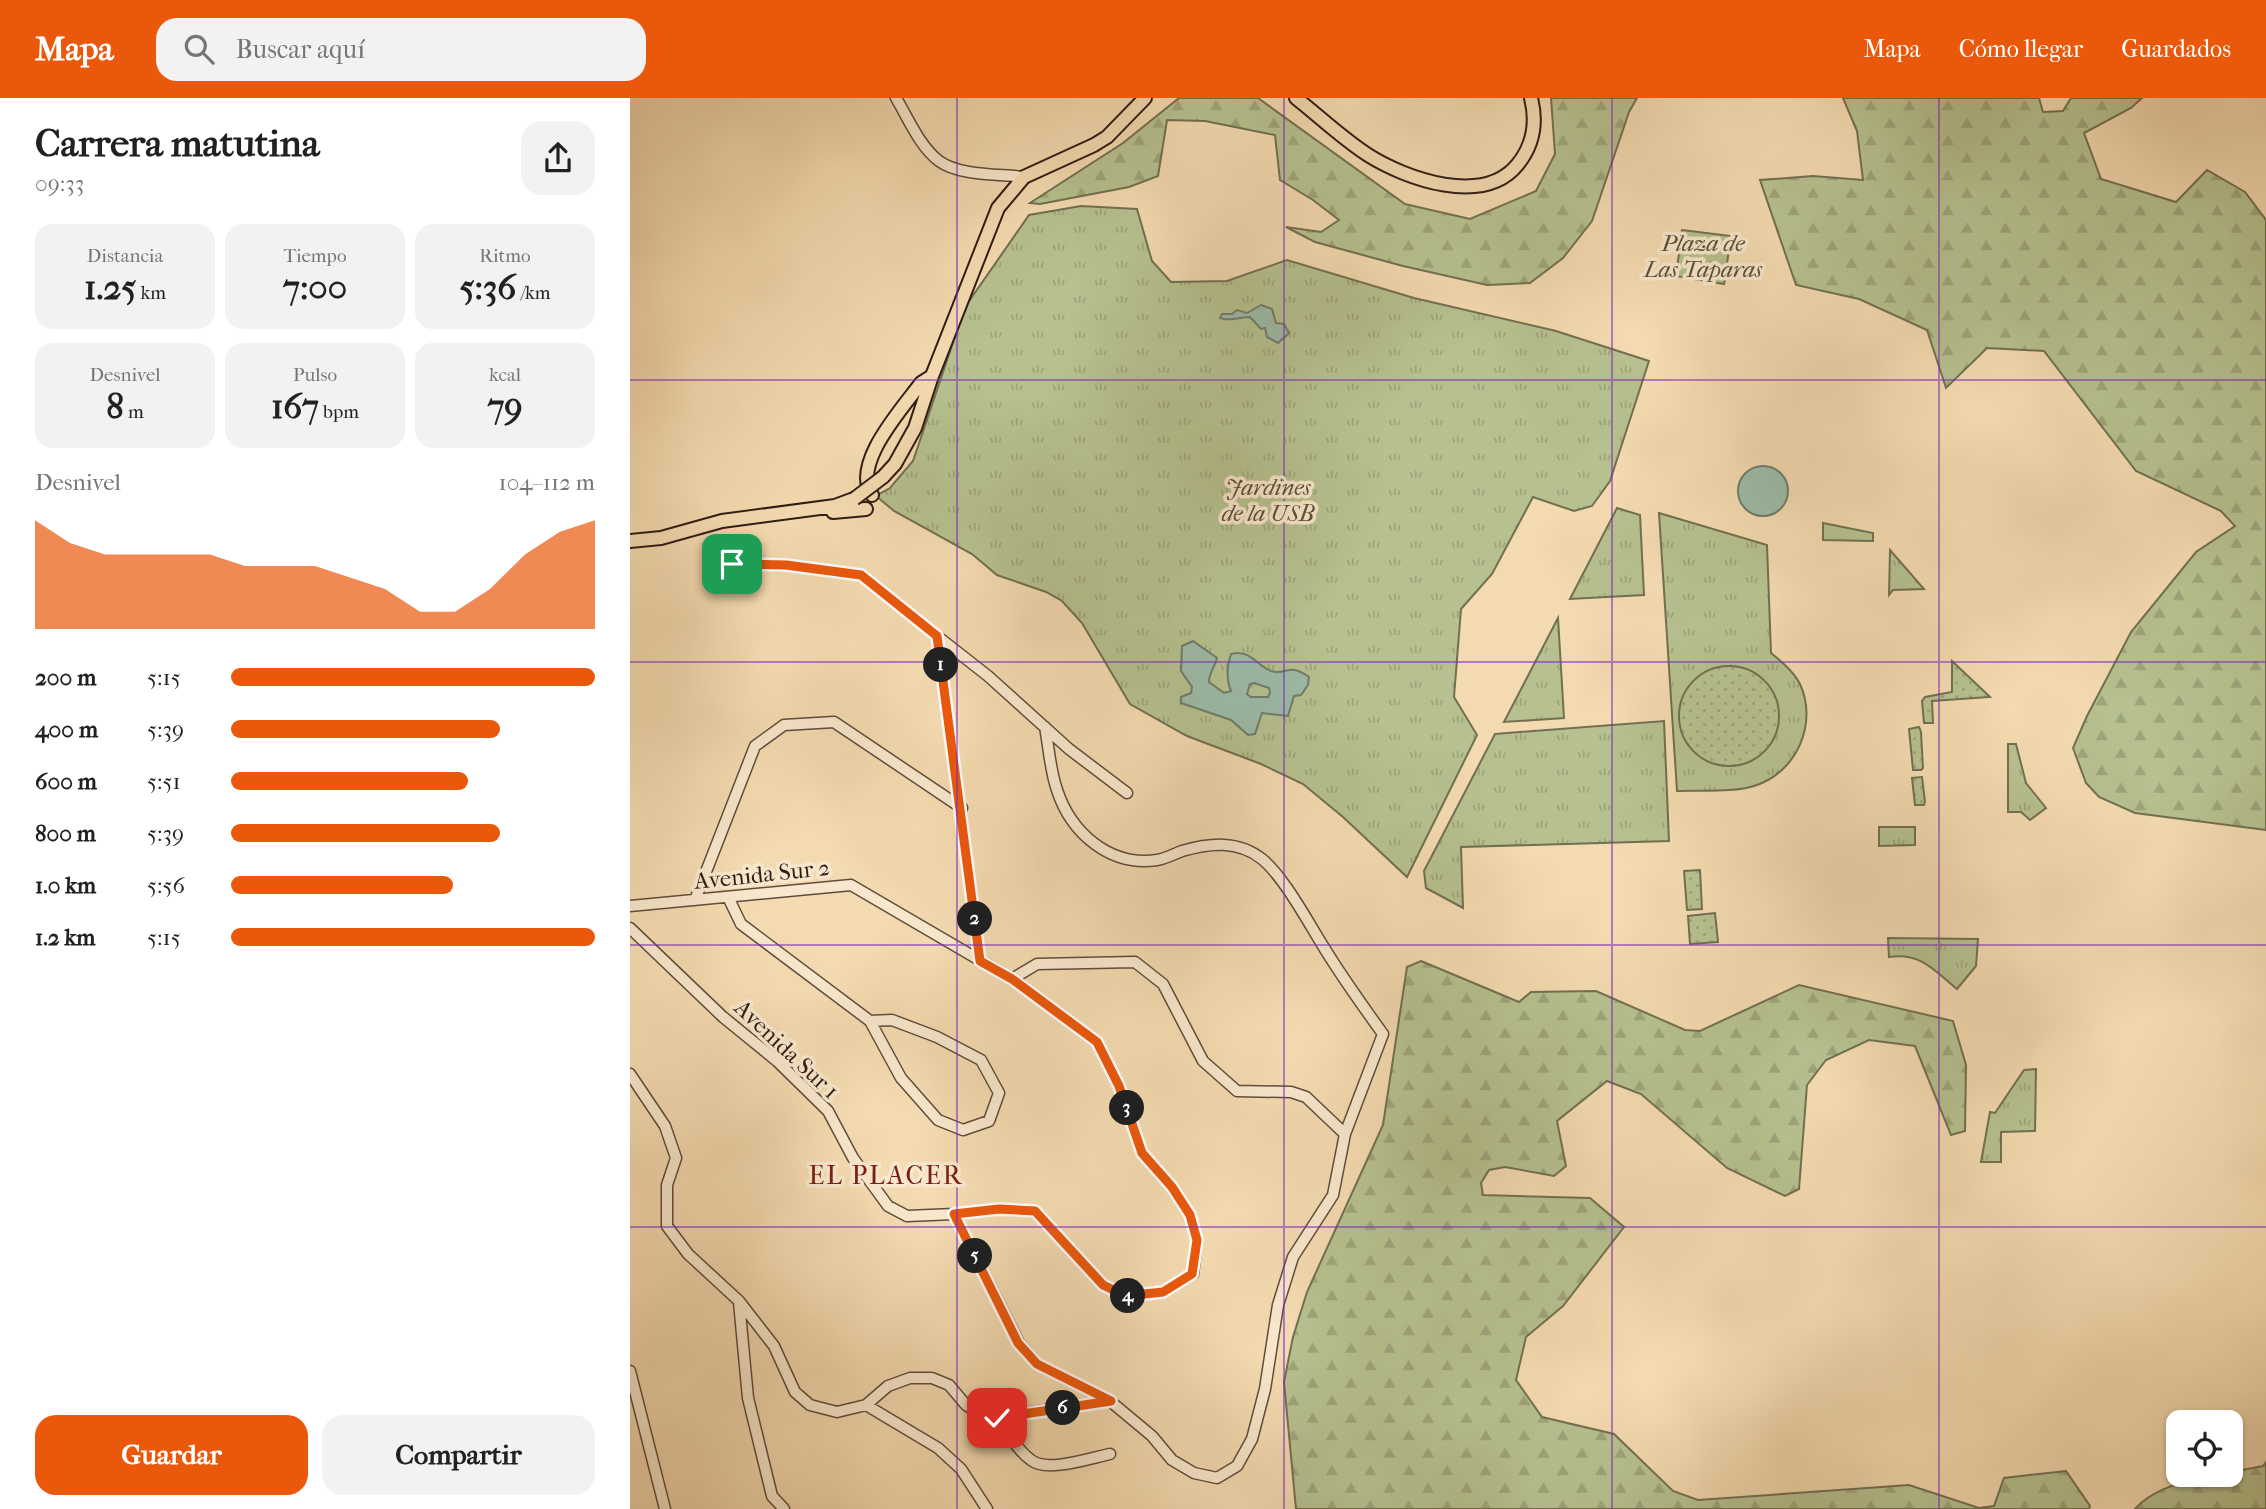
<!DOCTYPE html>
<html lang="es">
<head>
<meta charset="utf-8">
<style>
	body { margin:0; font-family:"IM FELL French Canon",serif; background:#f2f2f2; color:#202124; height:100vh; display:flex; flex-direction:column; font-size:26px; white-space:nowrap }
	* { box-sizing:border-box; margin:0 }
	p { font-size:23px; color:#757577 }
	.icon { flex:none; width:38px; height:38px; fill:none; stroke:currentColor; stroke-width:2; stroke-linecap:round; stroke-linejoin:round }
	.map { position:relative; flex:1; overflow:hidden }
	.side { display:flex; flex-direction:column; background:#fff; width:630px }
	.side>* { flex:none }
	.buttons { position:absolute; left:1536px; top:1312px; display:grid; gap:14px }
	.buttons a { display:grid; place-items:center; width:77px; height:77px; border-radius:14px; background:#fff; box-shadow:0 2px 5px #0004; font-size:35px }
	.pin { position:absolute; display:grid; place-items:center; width:60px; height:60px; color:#fff; margin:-30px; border-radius:14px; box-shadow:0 4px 10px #0006 }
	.km { position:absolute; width:35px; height:35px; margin:-18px; border-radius:50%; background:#222; color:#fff; font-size:19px; line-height:35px; text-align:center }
	.round { display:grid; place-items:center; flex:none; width:74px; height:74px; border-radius:21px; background:#f2f2f2 }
	.headline { display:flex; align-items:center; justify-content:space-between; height:119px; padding:0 35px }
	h1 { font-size:38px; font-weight:800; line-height:52px }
	.metrics { display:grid; grid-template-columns:repeat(3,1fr); gap:10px; height:119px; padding:7px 35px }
	.metrics div { display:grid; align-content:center; border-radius:18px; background:#f2f2f2; text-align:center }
	.metrics b { font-size:35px; font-weight:800 }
	.metrics small { font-size:19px; font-weight:400 }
	.metrics p { font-size:19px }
	.chart { height:196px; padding:14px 35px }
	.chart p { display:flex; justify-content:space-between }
	.chart svg { width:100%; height:126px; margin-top:7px; fill:#ea580c; opacity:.7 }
	.primary-button { display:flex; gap:14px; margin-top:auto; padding:14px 35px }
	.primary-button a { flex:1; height:80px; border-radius:21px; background:#ea580c; color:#fff; font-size:28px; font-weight:800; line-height:80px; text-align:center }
	.primary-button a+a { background:#f2f2f2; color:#202124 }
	ul { padding:0 35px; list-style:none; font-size:23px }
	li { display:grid; grid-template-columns:112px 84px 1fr; align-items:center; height:52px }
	li i { height:18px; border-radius:9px; background:#ea580c }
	header { display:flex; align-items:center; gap:42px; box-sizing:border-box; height:98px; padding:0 35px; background:#ea580c; color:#fff }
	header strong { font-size:33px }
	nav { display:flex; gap:38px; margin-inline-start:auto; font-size:24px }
	.search { width:490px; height:63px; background:#f2f2f2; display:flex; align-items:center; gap:18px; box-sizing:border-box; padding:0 24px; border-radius:21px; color:#757577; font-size:26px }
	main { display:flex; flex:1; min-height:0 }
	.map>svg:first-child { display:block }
</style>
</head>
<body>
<header>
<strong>Mapa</strong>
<div class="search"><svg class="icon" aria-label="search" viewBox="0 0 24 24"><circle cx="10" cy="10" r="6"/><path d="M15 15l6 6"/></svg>Buscar aquí</div>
<nav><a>Mapa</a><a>Cómo llegar</a><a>Guardados</a></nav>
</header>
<main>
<section class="side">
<div class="headline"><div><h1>Carrera matutina</h1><p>09:33</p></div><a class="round"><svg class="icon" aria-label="share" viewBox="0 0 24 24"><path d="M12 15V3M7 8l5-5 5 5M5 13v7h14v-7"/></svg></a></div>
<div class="metrics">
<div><p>Distancia</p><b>1.25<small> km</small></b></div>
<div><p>Tiempo</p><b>7:00</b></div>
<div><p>Ritmo</p><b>5:36<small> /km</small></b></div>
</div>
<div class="metrics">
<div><p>Desnivel</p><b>8<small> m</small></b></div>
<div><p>Pulso</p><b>167<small> bpm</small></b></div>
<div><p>kcal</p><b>79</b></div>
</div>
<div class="chart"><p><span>Desnivel</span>104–112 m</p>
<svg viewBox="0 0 160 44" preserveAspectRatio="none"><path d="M0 44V6L10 14L20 18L30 18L40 18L50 18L60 22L70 22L80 22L90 26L100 30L110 38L120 38L130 30L140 18L150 10L160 6V44z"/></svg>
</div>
<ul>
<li><b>200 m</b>5:15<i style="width:100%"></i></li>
<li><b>400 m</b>5:39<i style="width:74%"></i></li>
<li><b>600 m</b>5:51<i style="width:65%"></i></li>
<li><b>800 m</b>5:39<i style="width:74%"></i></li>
<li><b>1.0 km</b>5:56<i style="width:61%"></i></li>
<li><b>1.2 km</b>5:15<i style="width:100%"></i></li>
</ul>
<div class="primary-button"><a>Guardar</a><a>Compartir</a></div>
</section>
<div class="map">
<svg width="1636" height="1411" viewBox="0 0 1636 1411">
	<defs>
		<pattern id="grass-tufts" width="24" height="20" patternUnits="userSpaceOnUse" patternTransform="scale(1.75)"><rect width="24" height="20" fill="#b6c18f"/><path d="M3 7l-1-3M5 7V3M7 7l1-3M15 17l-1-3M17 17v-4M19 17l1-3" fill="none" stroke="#9da57a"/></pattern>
		<pattern id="forest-firs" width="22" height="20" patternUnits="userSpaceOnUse" patternTransform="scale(1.75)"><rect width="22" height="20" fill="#b6c18f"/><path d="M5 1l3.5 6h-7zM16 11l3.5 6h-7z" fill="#9da57a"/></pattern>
		<pattern id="garden-dots" width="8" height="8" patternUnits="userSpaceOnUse" patternTransform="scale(1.75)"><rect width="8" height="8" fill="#b6c18f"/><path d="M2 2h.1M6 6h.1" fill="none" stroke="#9da57a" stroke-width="1.8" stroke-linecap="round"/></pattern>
	</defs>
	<rect width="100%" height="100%" fill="#f4dab0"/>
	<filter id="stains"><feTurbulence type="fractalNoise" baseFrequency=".00286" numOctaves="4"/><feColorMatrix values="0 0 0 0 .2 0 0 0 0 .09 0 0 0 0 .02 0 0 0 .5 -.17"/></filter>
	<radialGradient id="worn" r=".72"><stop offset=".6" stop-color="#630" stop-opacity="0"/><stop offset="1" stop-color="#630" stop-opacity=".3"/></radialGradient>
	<!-- grass -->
	<path fill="url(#grass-tufts)" stroke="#726f52" stroke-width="2" d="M 451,108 L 507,111 L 522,163 L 541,184 L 597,183 L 657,162 L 784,200 L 926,233 L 1019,263 L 980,383 L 962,408 L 944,413 L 903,399 L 862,476 L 831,511 L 824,599 L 847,637 L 777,779 L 713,719 L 673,686 L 631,666 L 557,638 L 500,606 L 452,525 L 432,503 L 416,494 L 367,477 L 342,456 L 264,413 L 246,398 L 260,390 L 283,363 L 335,209 L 399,117 Z
		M 1052,132 L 1101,138 L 1094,186 L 1046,178 Z
		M 987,410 L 1010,417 L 1014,497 L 940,501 Z
		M 1029,415 L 1137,447 L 1141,555 C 1152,564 1163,573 1170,586 C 1188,625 1167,673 1127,687 C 1106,695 1070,692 1047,693 Z
		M 1193,425 L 1243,435 L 1243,443 L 1193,442 Z
		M 1260,452 L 1294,491 L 1263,492 L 1259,497 Z
		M 928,520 L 934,620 L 874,624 Z
		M 1034,623 L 1039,743 L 831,749 L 833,810 L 796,790 L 794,773 L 865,636 Z
		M 1378,646 L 1386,646 L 1396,685 L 1416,710 L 1400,722 L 1391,714 L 1378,714 Z
		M 1249,729 L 1285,729 L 1285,747 L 1249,748 Z
		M 1258,840 L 1348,841 L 1346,868 L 1327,891 C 1304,872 1290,854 1259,859 Z
		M 1406,971 L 1405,1033 L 1371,1034 L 1371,1064 L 1351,1064 L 1360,1014 L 1365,1015 L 1394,972 Z"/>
	<!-- forest -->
	<path fill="url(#forest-firs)" stroke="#726f52" stroke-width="2" d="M 549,0 L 628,0 L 775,106 L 840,121 L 906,93 L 925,56 L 921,0 L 1007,0 L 999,14 L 962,123 L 933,160 L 900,185 L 857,187 L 773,168 L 685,144 L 656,129 L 691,134 L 709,122 L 683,102 L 650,82 L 645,37 L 575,23 L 537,22 L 528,78 L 499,89 L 410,106 L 400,105 L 493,45 Z
		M 1213,0 L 1409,0 L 1413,14 L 1433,13 L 1441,0 L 1512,0 L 1501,10 L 1454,35 L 1471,81 L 1546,104 L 1577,72 L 1615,94 L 1636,122 L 1636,732 L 1505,715 L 1469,699 L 1456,685 L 1443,650 L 1457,618 L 1501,534 L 1566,454 L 1605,428 L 1591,413 L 1506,373 L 1414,253 L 1357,250 L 1316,290 L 1297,232 L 1229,201 L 1166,187 L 1130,82 L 1183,78 L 1233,82 L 1227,33 Z
		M 791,863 L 889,904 L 901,894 L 966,893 L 1055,932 L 1070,933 L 1169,887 L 1323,923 L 1336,967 L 1335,1033 L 1321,1037 L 1285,948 L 1239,942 L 1196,962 L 1177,987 L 1169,1091 L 1155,1098 L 1097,1070 L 1011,996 L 977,983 L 927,1023 L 936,1068 L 924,1078 L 875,1069 L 859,1072 L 851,1085 L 853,1097 L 960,1100 L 994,1129 L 933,1208 L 896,1239 L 886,1282 L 912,1319 L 984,1336 L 1043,1393 L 1068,1402 L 1279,1387 L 1349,1410 L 1364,1408 L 1374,1380 L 1436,1373 L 1460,1408 L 1459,1411 L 666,1411 L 654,1284 L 663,1239 L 677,1194 L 753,1027 L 777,869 Z
		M 1636,1364 L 1636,1411 L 1505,1411 C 1525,1388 1571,1377 1601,1377 L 1601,1374 L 1633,1368 Z"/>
	<!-- garden -->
	<path fill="url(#garden-dots)" stroke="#726f52" stroke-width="2" d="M 1322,563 L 1360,599 L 1302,603 L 1303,625 L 1294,625 L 1292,603 L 1295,599 L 1322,594 Z
		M1049 618a50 50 0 1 1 100 0a50 50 0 1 1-100 0Z
		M 1289,629 L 1291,634 L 1293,670 L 1291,672 L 1283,672 L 1279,631 Z
		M 1292,679 L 1295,704 L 1294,707 L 1285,707 L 1282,680 Z
		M 1070,772 L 1072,811 L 1057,812 L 1054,773 Z
		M 1085,815 L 1088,844 L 1060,846 L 1058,818 Z"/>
	<!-- water -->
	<path fill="#9cbba8" stroke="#707c6d" stroke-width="2" fill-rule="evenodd" d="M 631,207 L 642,211 L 646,225 L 654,226 L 659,235 L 648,245 L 637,239 L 635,230 L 631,231 L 620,219 C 609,219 601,224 590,220 L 592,216 L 602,216 L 607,212 L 617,215 Z
		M1108 393a25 25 0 1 1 50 0a25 25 0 1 1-50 0Z
		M 563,543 L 587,560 C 585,569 579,574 579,584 L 594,595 L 601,593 C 596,581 597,568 601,556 C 620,551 626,567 641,573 C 656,578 658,564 679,579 L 678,587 L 671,597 L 664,598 L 658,618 L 632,615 L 625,636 L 618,637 L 601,622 L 551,605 L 551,599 L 561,595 L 562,589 L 551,573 L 552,548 ZM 624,585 L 639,590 L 640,595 L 638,599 L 621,599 L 617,596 L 620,586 Z"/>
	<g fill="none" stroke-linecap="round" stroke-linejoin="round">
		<!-- minor casing -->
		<g stroke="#604c3b" stroke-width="13">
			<path id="minor" d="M 266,0 C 278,20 290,49 309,63 C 329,78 370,76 394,79
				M 102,466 L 156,467 L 231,477 L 307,538 L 350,863
				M 307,538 L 358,578 L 439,651 L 497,695
				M 415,629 C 419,650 420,672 427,692 C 441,735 480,769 527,762 C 535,761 544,756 552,753 C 580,745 608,742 632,761 C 654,779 678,824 693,848 C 712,879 732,907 753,936 L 715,1036
				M 98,799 L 111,826 L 240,923 L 271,980 L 308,1022 L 333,1032 L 359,1023 L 369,995 L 351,962 L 307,939 L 262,922 L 240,923
				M 65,802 L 125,648 L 154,627 L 204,624 L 332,710
				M 0,808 L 221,787 L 382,881 L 467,944 L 489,988 L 512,1055 L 542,1089 L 560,1117 L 567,1142 L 563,1176 L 533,1194 L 496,1198 L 473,1187 L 405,1113 L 369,1111 L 324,1116 L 277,1118 L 258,1108 L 223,1060 L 198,1013 L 147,963 L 93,919 L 0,830
				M 0,976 L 35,1028 L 46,1060 L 37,1087 L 37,1128 L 58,1156 L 109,1203 L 144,1248 L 165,1294 L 180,1307 L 207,1314 L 236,1307 L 258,1288 L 280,1280 L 302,1280 L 319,1287 L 336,1307 L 350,1316 L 367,1319 L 480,1303
				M 324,1116 L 389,1245 L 407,1266 L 480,1303 L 522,1338 L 542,1362 L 564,1375 L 587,1380 L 607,1368 L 622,1341 L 635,1291 L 648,1207 L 663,1159 L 703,1097 L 715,1036 L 676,999 L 661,994 L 607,993 L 573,963 L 533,886 L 505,864 L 407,866 L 382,881
				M 109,1204 L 118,1300 L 142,1398 L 154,1411
				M 0,1273 L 35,1411
				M 236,1307 L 308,1350 L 331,1371 L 357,1411
				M 367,1319 C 377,1333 387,1352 401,1362 C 417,1375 460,1360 480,1356"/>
		</g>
		<!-- major casing -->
		<g stroke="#2f1d14" stroke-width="16">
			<path id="major" d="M 666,0 C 690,19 713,41 738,57 C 776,81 854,109 888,66 C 904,46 907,24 901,0
				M 253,379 L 265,366 L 285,330 L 302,278 L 368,110 L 394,79 L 464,47 L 477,39 L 515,0
				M 242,397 C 221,366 272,311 291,285 L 302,278
				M 203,414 L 236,411
				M 0,443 L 31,440 L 92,423 L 205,408 L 224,401"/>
		</g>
		<!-- minor -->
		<use href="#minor" stroke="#f8e7cc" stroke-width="10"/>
		<!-- major -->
		<use href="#major" stroke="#f4dab0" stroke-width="12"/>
		<!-- major-bridge casing -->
		<g stroke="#2f1d14" stroke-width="16" stroke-linecap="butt">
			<path id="major-bridge" d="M 224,401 L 253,379"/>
		</g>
		<!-- major-bridge -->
		<use href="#major-bridge" stroke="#f4dab0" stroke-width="12"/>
	</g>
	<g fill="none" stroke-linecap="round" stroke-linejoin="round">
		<!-- route casing -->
		<g stroke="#fff" stroke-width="14">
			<path id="route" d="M 102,466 L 156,467 L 231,477 L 307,538 L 350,863 L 382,881 L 467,944 L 489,988 L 512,1055 L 542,1089 L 560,1117 L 567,1142 L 562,1176 L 533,1194 L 496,1198 L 473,1187 L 405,1113 L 369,1111 L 324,1116 L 388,1245 L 407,1266 L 481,1303 L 367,1320"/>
		</g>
		<!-- route -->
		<use href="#route" stroke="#ea580c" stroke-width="9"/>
	</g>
	<!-- grid -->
	<path fill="none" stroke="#7b2cbf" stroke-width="2" stroke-opacity="0.55" d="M 327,0 L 327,1411M 654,0 L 654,1411M 982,0 L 982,1411M 1309,0 L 1309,1411M 0,282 L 1636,282M 0,564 L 1636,564M 0,847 L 1636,847M 0,1129 L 1636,1129"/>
	<g text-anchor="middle" stroke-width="7" stroke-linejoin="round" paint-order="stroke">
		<!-- park labels -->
		<g font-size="23" font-style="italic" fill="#584e39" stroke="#f8e7cc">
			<text x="1073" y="153">Plaza de<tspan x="1073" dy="26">Las Taparas</tspan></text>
			<text x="638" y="397">Jardines<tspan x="638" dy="26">de la USB</tspan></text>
		</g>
		<!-- street labels -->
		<g font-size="23" fill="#2f1d14" stroke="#f8e7cc">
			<text transform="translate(132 776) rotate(-6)" y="8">Avenida Sur 2</text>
			<text transform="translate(157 951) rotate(43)" y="8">Avenida Sur 1</text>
		</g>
		<!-- quarter labels -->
		<g font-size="26" letter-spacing="2" fill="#7a1f14" stroke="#f8e7cc">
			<text x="256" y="1086">EL PLACER</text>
		</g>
	</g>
	<rect width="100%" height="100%" filter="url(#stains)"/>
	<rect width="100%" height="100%" fill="url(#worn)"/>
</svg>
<div class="buttons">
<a><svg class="icon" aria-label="locate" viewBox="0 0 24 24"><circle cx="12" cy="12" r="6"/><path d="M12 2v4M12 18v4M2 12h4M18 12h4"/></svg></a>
</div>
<div class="pin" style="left:102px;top:466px;background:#1e9e55"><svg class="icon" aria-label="arrive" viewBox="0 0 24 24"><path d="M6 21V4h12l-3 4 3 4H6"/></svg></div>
<div class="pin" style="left:367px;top:1320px;background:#d93025"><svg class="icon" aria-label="check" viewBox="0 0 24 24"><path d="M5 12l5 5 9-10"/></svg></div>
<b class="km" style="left:311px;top:567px">1</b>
<b class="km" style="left:345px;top:821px">2</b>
<b class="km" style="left:497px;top:1010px">3</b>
<b class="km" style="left:498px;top:1198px">4</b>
<b class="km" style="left:345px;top:1158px">5</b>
<b class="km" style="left:433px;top:1310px">6</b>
</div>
</main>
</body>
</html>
